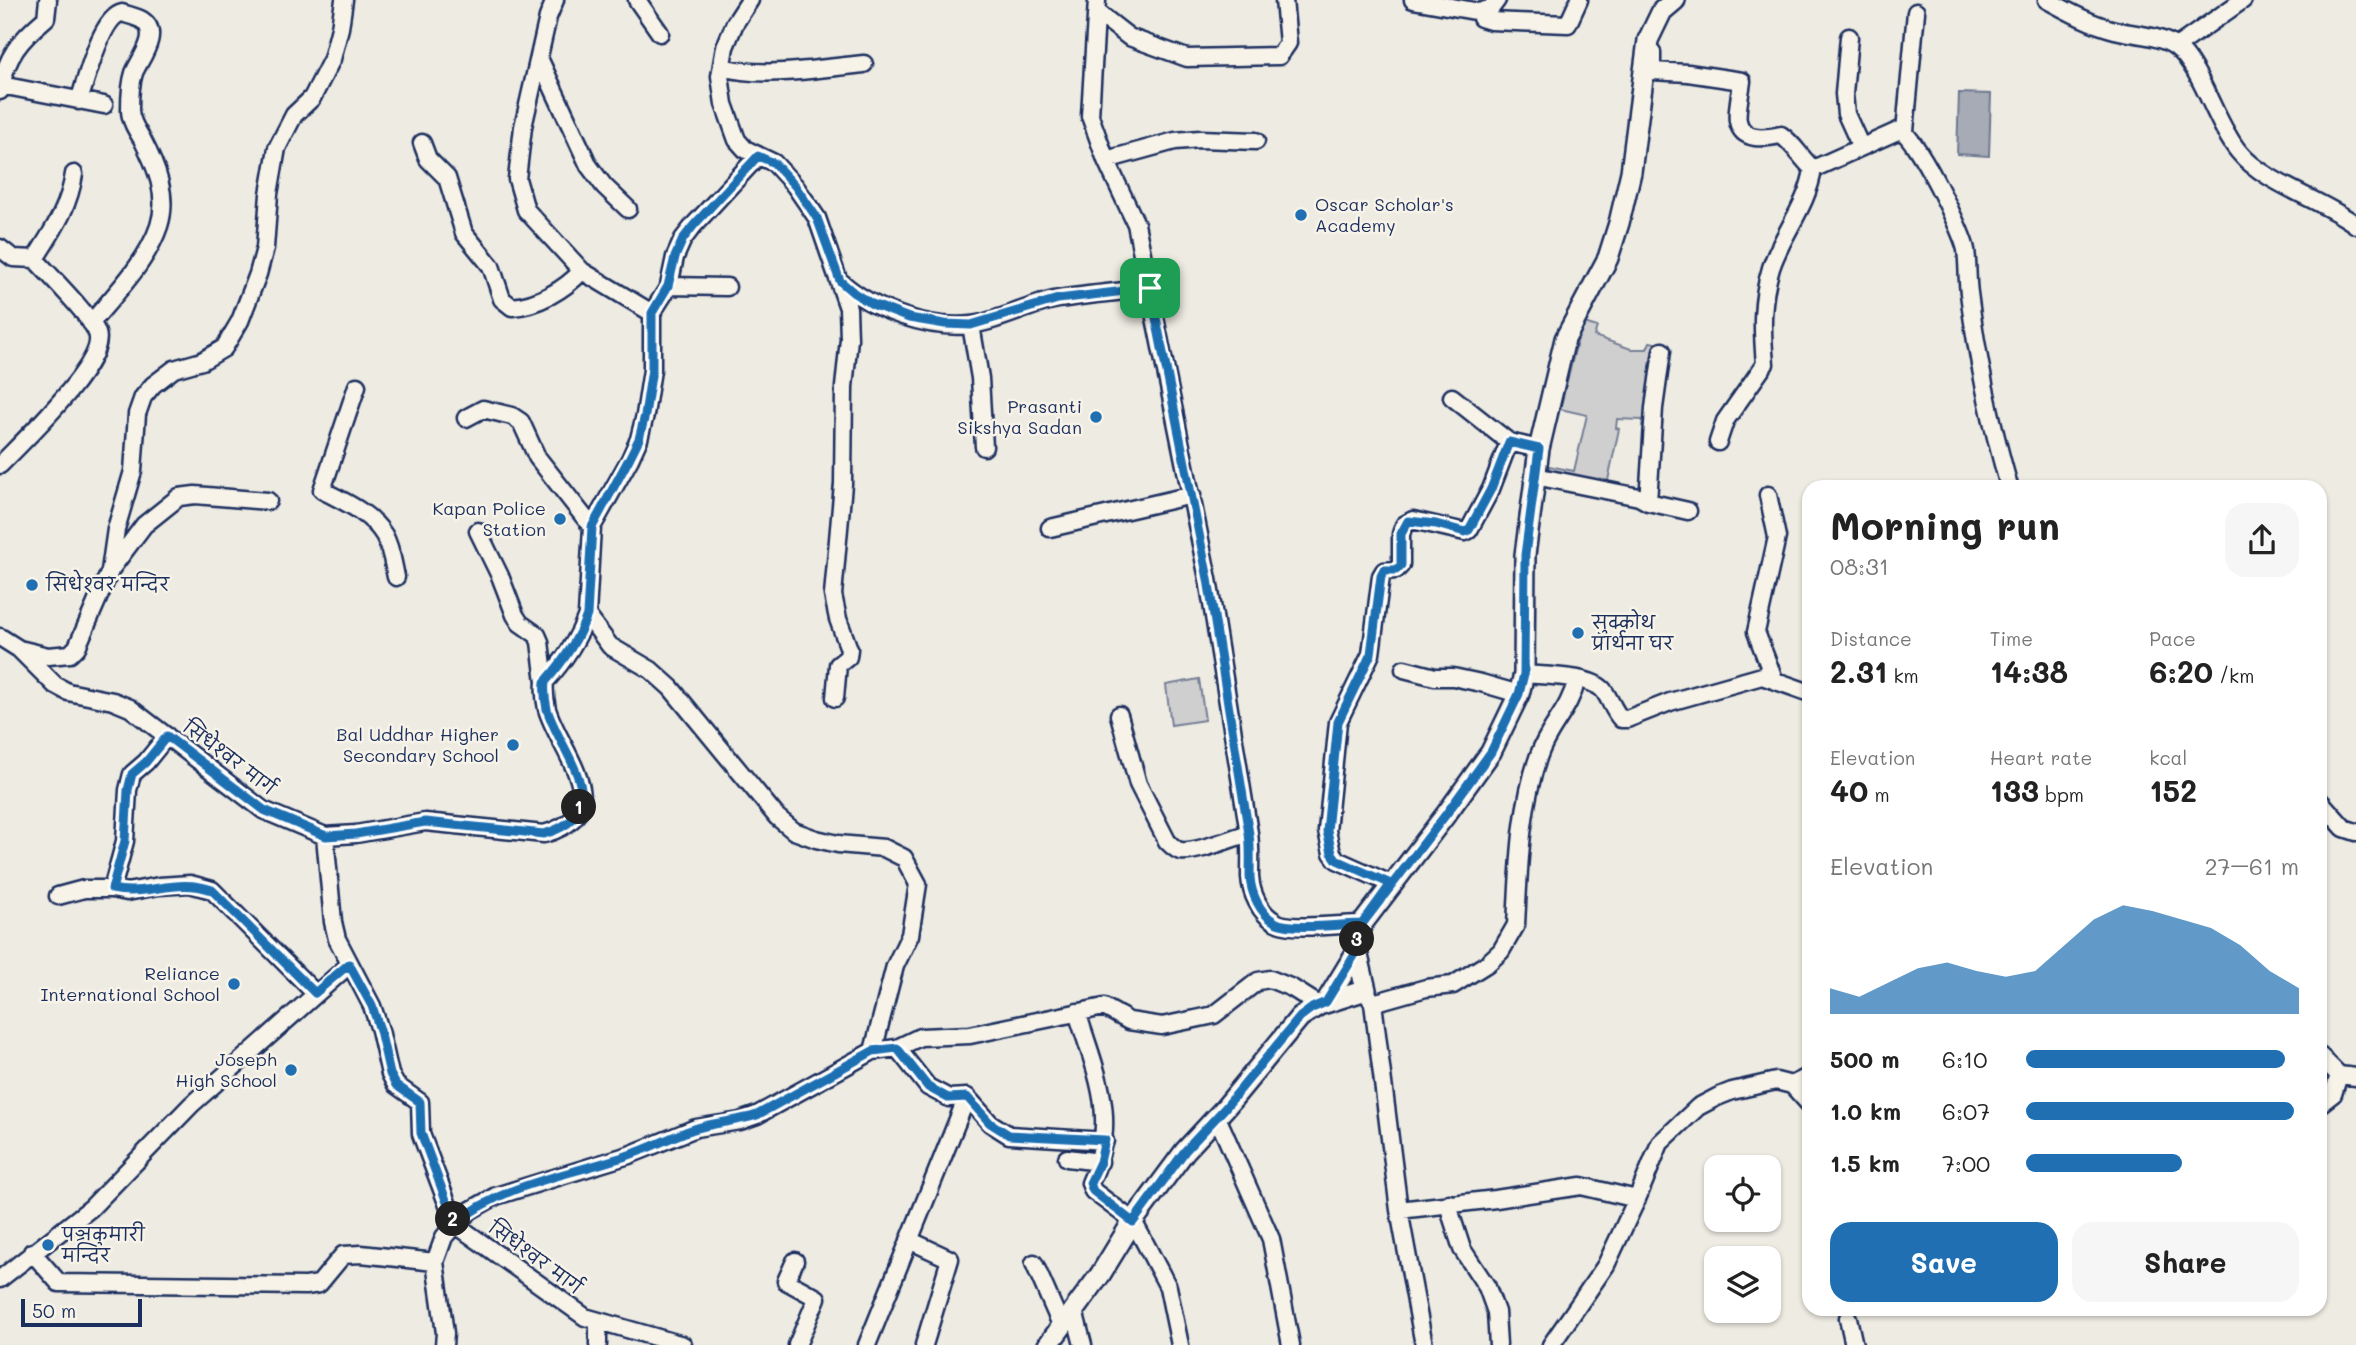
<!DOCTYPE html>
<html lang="en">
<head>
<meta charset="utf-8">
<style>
	body { margin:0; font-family:Mali,"Playpen Sans Deva",sans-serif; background:#f6f6f6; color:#222; height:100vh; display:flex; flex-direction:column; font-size:26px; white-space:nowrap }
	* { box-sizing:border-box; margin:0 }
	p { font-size:23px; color:#767676 }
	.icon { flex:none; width:38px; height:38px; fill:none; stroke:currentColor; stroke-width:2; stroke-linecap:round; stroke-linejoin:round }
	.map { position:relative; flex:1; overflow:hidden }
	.side { position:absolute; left:1802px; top:480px; width:525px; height:836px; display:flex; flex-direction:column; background:#fff; border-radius:21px; box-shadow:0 2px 5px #0004 }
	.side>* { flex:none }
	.controls { position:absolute; left:1704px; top:1155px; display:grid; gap:14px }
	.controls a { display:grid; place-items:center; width:77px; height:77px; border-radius:14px; background:#fff; box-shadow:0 2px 5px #0004; font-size:35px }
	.scale { position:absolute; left:21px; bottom:18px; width:121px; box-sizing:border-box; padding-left:7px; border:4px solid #1b2f5e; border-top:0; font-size:19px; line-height:24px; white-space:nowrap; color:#1b2f5e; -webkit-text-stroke:5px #f7f3e8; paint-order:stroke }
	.pin { position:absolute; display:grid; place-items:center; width:60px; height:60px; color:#fff; margin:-30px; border-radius:14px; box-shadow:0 4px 10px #0006 }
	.km { position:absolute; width:35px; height:35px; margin:-18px; border-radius:50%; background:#222; color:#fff; font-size:19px; line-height:35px; text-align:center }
	.round { display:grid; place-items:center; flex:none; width:74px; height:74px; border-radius:21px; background:#f6f6f6 }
	.headline { display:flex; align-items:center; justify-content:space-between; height:119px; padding:0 28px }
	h1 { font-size:38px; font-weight:700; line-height:52px }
	.metrics { display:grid; grid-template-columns:repeat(3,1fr); gap:10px; height:119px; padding:7px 28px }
	.metrics div { display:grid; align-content:center }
	.metrics b { font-size:30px; font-weight:700 }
	.metrics small { font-size:19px; font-weight:400 }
	.metrics p { font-size:19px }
	.chart { height:196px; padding:14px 28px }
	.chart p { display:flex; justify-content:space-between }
	.chart svg { width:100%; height:126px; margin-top:7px; fill:#1f6fb2; opacity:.7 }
	.button { display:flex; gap:14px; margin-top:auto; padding:14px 28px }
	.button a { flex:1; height:80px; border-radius:21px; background:#1f6fb2; color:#fff; font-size:28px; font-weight:700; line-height:80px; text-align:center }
	.button a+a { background:#f6f6f6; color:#222 }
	ul { padding:0 28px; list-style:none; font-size:23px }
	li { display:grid; grid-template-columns:112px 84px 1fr; align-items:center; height:52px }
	li i { height:18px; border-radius:9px; background:#1f6fb2 }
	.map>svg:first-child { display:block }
</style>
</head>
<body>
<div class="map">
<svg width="2356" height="1345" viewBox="0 0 2356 1345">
	<rect width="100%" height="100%" fill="#eeebe2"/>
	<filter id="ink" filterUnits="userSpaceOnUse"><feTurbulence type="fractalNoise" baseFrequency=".0143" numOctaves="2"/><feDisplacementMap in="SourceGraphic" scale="14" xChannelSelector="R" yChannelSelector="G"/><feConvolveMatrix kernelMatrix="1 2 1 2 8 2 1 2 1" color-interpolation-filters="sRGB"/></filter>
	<g filter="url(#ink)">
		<!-- green -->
		<path fill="#cfcfcf" stroke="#757f96" stroke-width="2" d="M 1584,323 L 1597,327 L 1594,336 L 1631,349 L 1647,349 L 1650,342 L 1659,344 L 1648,426 L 1642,426 L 1643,420 L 1617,419 L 1616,428 L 1619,429 L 1607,485 L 1548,473 L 1549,466 L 1574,471 L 1587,415 L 1560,409 L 1577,342 Z
			M 1199,679 L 1205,720 L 1171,725 L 1166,685 Z"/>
		<!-- water -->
		<path fill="#a6abb5" stroke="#6e7992" stroke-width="2" d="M 1959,93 L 1991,94 L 1989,156 L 1957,154 Z"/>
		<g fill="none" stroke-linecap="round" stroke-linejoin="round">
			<!-- minor casing -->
			<g stroke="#1b2f5e" stroke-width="21">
				<path id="minor" d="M 555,0 L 548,17 L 523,127 L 517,179 L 526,210 L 582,271 L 652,313 L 652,370 L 645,415 L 639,439 L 630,459 L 592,527 L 587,615 L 610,646 L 651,670 L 671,688 L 777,817 L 794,831 L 816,839 L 838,844 L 884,848 L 904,858 L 918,884 L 910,935 L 895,966 L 873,1051
					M 637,0 L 660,33
					M 750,0 L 735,23 L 725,47 L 720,76 L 724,104 L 737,140 L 745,149 L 774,163 L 795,186 L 817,218 L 848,308 L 849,339 L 844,387 L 843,484 L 833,595 L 838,619 L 849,649 L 848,657 L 838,665 L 835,698
					M 1097,0 L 1090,116 L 1106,160 L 1136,224 L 1208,579 L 1249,833 C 1251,848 1250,862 1250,877 C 1251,893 1260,914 1276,922 C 1290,931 1343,924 1362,924
					M 1413,0 L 1480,12 L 1481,18 L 1491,21 L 1568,24 L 1579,0
					M 2047,0 C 2069,12 2091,24 2115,30 C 2134,35 2160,35 2176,47 C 2201,66 2216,125 2239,152 C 2264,183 2323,200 2356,225
					M 1097,12 L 1129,37 L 1187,58 L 1279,56 L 1288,43 L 1284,0
					M 1480,12 L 1491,8 L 1497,0
					M 1849,37 L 1844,94 L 1846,114 L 1861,147
					M 2176,47 L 2243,0
					M 1652,52 L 1652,71 L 1688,73 L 1742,81 C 1741,91 1736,112 1738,121 C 1742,142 1766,138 1781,135 C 1794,144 1801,158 1813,169 C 1808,205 1782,234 1771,268 C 1761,301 1762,330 1765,364 L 1725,421 L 1718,442
					M 539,58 L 589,166 L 604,186 L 628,209
					M 722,67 C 763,79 821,68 864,64
					M 1,85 L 104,105
					M 0,91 C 6,56 20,40 46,18 L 48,0
					M 79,101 C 86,81 101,17 122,13 C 128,15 137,17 142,20 C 162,33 139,60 134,73 C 130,85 130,98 130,110 C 130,120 137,131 142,139 C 156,166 169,196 159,226 C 147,262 115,294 91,323
					M 1905,131 L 1916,12
					M 422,143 L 428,159 L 447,178 L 464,233 L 491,266 L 502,299 L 512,307 C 538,305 564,290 582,271
					M 1106,160 L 1175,141 L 1200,139 L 1256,141
					M 1813,169 L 1900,130 C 1915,134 1963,232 1966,250 C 1968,264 1967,279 1969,293 C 1977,358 1991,423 2009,486
					M 0,248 L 13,258 L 35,259 C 49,275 91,316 97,333 C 108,362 20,444 0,465
					M 35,259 C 53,230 69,208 74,174
					M 841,282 C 872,310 930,330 971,325 C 1001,321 1029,304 1059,299 C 1089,294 1120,292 1150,288
					M 669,286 L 727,287
					M 652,313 L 669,286 L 675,257 L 683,239 L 694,225 L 758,156
					M 971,325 L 980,378 L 984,447
					M 357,386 L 322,490 C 344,502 370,512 384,535 C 391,547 393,563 396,577
					M 1452,397 L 1509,442 L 1539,449
					M 466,418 L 483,409 L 512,416 L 521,422 L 537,457 L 592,527
					M 1535,476 L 1639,497 L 1648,502 L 1688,511
					M 1768,495 L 1777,537 L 1756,632 L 1774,679
					M 1648,502 L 1654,408 L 1662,351
					M 1050,528 L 1192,495
					M 478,531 L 500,576 L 515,615 L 520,623 L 537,635 L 540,642 L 545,682
					M 111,569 L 144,525 L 179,497 L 195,495 L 268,501
					M 0,637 L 19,649 L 55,685 L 68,692 L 113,701 L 130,708 L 263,810 L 325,836 L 333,922 L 337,939 L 372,1006 L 380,1030 L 390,1074 L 396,1085 L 420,1102 L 421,1134 L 455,1224 L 585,1317 L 683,1345
					M 19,649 L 48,656 L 70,654 L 77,647 L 110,571 L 116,529 L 133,471 L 137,414 L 143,397 L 153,385 L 174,369 L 202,361 L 224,348 L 240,321 L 258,274 L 265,248 L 269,194 L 277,148 L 294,115 L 312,98 L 332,59 L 340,28 L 344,0
					M 1404,669 L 1435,677 L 1453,677 L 1481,683 L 1519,694
					M 1524,674 C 1543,676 1592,675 1604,691 C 1610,699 1613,710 1621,719 L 1627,719 L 1670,702 L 1762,676 L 1810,693
					M 1119,715 L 1138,784 L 1167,841 C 1171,845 1175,850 1181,851 C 1198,853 1231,838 1249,833
					M 2320,801 L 2344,828 L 2356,832
					M 325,836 L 356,834 L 425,822 L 544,834 C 620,812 560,753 547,709 C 545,700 544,691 545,682 C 563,662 578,640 587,615
					M 1391,884 L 1337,860 L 1332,853 L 1327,831 L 1338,722 L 1371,654 L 1381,576 L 1384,571 L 1396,570 L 1401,565 L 1401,534 L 1404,525 L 1413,520 L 1465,532 L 1469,530 L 1491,489 L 1509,442
					M 112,889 L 125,841 L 128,790 L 132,774 L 146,762 L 167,736
					M 58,896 L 84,889 L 112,889 L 127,892 L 159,886 L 190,884 L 212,890 L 315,993
					M 1368,995 L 1373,1003 L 1399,1210 L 1424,1345
					M 1373,1003 L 1426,988 L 1453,985 L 1488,963 L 1501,951 L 1516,925 C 1519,869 1520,808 1539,755 C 1549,726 1569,712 1577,679
					M 1077,1012 C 1096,1073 1120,1121 1090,1183 L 1093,1191 L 1133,1221 L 1145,1243 L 1168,1287 L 1180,1345
					M 897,1048 L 928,1087 L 949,1098 L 967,1097 L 990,1123 L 1009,1135 L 1105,1141
					M 2320,1056 L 2339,1075 L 2356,1077
					M 1792,1085 L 1810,1105
					M 2320,1104 L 2333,1094 L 2339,1075
					M 1217,1117 L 1271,1239 L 1291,1345
					M 1067,1158 L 1100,1162
					M 1449,1203 L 1451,1215 L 1462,1249 L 1487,1287 L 1496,1312 L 1498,1345
					M 1399,1210 L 1496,1199 L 1581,1186 L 1637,1199
					M 909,1240 L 950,1259 L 924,1345
					M 32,1252 L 59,1283 L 306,1286 L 319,1284 L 343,1255 L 361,1254 L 435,1262
					M 795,1261 L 786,1281 L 817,1298 L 797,1345
					M 1034,1263 L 1062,1327
					M 0,1279 L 91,1208 L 192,1104 L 350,964
					M 1074,1310 L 1083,1345
					M 1848,1318 L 1854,1345
					M 598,1321 L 598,1345
					M 444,1345 L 445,1333 L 435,1262 L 444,1237 L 455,1224 L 471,1210 L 496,1196 L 629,1155 L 696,1128 L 740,1121 L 757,1115 L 873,1051 L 897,1048 L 920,1037 L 970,1035 L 1104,1007 L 1129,1021 L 1162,1026 L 1214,1015 L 1258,981 L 1270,979 L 1292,988 L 1319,1005
					M 867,1345 L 967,1097
					M 1551,1345 L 1606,1265 L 1637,1199 L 1660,1143 L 1698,1107 L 1717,1097 L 1732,1091 L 1776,1081 L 1792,1085 L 1810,1076"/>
			</g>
			<!-- major casing -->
			<g stroke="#1b2f5e" stroke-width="24">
				<path id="major" d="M 1326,1002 L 1357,951
					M 1048,1345 L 1100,1275 L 1133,1221 L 1185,1151 L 1225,1108 L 1300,1017 L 1319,1005 L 1366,990 L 1355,943 L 1362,924 L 1447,813 L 1491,752 L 1519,694 L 1524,674 L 1525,555 L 1539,449 L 1565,339 L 1608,258 L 1619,223 L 1631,172 L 1648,40 L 1662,11 L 1675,0"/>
			</g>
			<!-- minor -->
			<use href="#minor" stroke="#f7f3e8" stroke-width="16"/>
			<!-- major -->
			<use href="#major" stroke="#f7f3e8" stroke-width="19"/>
		</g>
	</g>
	<g fill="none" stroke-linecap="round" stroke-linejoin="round" filter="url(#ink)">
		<!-- route casing -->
		<g stroke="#fff" stroke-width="14">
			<path id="route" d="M 1150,288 L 1058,299 L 971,325 L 945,324 L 909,318 L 872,304 L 854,293 L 840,281 L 817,218 L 795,186 L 774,163 L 758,156 L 694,225 L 683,239 L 675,257 L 668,286 L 652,313 L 652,369 L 645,415 L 639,439 L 629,459 L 592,527 L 587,615 C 578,640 563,662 545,682 C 544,691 545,700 547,709 C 560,753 620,812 544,834 L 425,822 L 356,834 L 326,836 L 264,810 L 167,736 L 146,762 L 132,774 L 128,790 L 125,841 L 112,889 C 147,897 176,877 212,890 L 315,993 L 349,964 L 372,1006 L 380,1030 L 390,1074 L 396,1085 L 420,1102 L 421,1133 L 455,1224 C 503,1183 570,1175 629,1155 C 651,1148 672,1136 694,1129 C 714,1122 736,1122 757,1115 L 873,1051 L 897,1048 L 928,1087 L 948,1098 L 967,1097 L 990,1123 L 1009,1135 L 1105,1140 L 1100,1162 L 1090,1183 L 1093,1191 L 1133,1222 L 1185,1151 L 1225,1108 L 1300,1017 L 1312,1008 L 1326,1002 L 1357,951 L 1355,943 L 1362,924 L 1447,813 L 1491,752 L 1519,694 L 1524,674 L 1525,555 L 1539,449 L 1509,442 L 1491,489 L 1469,530 L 1465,532 L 1436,524 L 1408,521 L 1401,534 L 1401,565 L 1396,570 L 1384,570 L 1381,576 L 1371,654 L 1338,722 L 1327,831 L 1332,853 L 1337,860 L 1391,884 L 1362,924 C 1343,924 1290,931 1275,922 C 1260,914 1251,893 1250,877 C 1250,862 1251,849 1249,834 L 1208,579 L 1150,288"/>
		</g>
		<!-- route -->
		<use href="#route" stroke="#1f6fb2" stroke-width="9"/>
	</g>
	<!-- markers -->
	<g fill="#1f6fb2" stroke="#f7f3e8" stroke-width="2.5">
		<circle cx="1301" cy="215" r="7"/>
		<circle cx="1096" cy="417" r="7"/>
		<circle cx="560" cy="519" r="7"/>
		<circle cx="32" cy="585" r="7"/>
		<circle cx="1578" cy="633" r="7"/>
		<circle cx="513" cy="745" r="7"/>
		<circle cx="234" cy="984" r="7"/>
		<circle cx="291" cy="1070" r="7"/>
		<circle cx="48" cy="1245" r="7"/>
	</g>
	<g text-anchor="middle" stroke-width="5" stroke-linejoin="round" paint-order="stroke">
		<!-- poi labels -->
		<g font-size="18" fill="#1b2f5e" stroke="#f7f3e8" text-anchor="end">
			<text x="1315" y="211" text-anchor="start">Oscar Scholar's<tspan x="1315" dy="21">Academy</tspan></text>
			<text x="1082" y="413">Prasanti<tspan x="1082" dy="21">Sikshya Sadan</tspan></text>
			<text x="546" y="515">Kapan Police<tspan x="546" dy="21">Station</tspan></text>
			<text x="46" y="591" text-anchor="start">सिधेश्वर मन्दिर</text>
			<text x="1592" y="629" text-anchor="start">सुक्कोथ<tspan x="1592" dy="21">प्रार्थना घर</tspan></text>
			<text x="499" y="741">Bal Uddhar Higher<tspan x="499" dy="21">Secondary School</tspan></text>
			<text x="220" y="980">Reliance<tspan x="220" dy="21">International School</tspan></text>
			<text x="277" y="1066">Joseph<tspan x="277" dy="21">High School</tspan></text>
			<text x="62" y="1241" text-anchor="start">पञ्चकुमारी<tspan x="62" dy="21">मन्दिर</tspan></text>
		</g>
		<!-- street labels -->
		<g font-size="18" fill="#1b2f5e" stroke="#f7f3e8">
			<text transform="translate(229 758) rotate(37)" y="6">सिधेश्वर मार्ग</text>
			<text transform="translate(535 1258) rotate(36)" y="6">सिधेश्वर मार्ग</text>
		</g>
	</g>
</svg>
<div class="controls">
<a><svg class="icon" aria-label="locate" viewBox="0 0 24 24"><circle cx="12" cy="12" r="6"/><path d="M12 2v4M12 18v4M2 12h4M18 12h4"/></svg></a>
<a><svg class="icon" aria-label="layers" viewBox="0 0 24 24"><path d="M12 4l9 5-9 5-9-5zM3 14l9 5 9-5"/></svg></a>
</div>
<div class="scale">50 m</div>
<div class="pin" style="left:1150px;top:288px;background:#1e9e55"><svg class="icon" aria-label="arrive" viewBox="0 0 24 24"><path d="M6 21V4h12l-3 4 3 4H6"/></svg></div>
<b class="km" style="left:579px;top:807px">1</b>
<b class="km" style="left:453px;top:1219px">2</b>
<b class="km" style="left:1357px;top:939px">3</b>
<section class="side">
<div class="headline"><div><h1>Morning run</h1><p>08:31</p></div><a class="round"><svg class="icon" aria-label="share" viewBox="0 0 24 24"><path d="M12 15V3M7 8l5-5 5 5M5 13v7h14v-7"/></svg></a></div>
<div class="metrics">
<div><p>Distance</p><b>2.31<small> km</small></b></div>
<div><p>Time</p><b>14:38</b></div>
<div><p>Pace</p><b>6:20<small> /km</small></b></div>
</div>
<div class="metrics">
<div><p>Elevation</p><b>40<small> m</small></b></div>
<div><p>Heart rate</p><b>133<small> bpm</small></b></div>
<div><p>kcal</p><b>152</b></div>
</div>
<div class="chart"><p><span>Elevation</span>27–61 m</p>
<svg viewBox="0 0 160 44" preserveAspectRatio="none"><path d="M0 44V35L10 38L20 33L30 28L40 26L50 29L60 31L70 29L80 20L90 11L100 6L110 8L120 11L130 14L140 20L150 29L160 35V44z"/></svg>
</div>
<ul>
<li><b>500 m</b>6:10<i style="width:95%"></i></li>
<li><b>1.0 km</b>6:07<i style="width:98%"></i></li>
<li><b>1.5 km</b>7:00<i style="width:57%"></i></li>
</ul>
<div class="button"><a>Save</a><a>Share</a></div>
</section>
</div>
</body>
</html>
